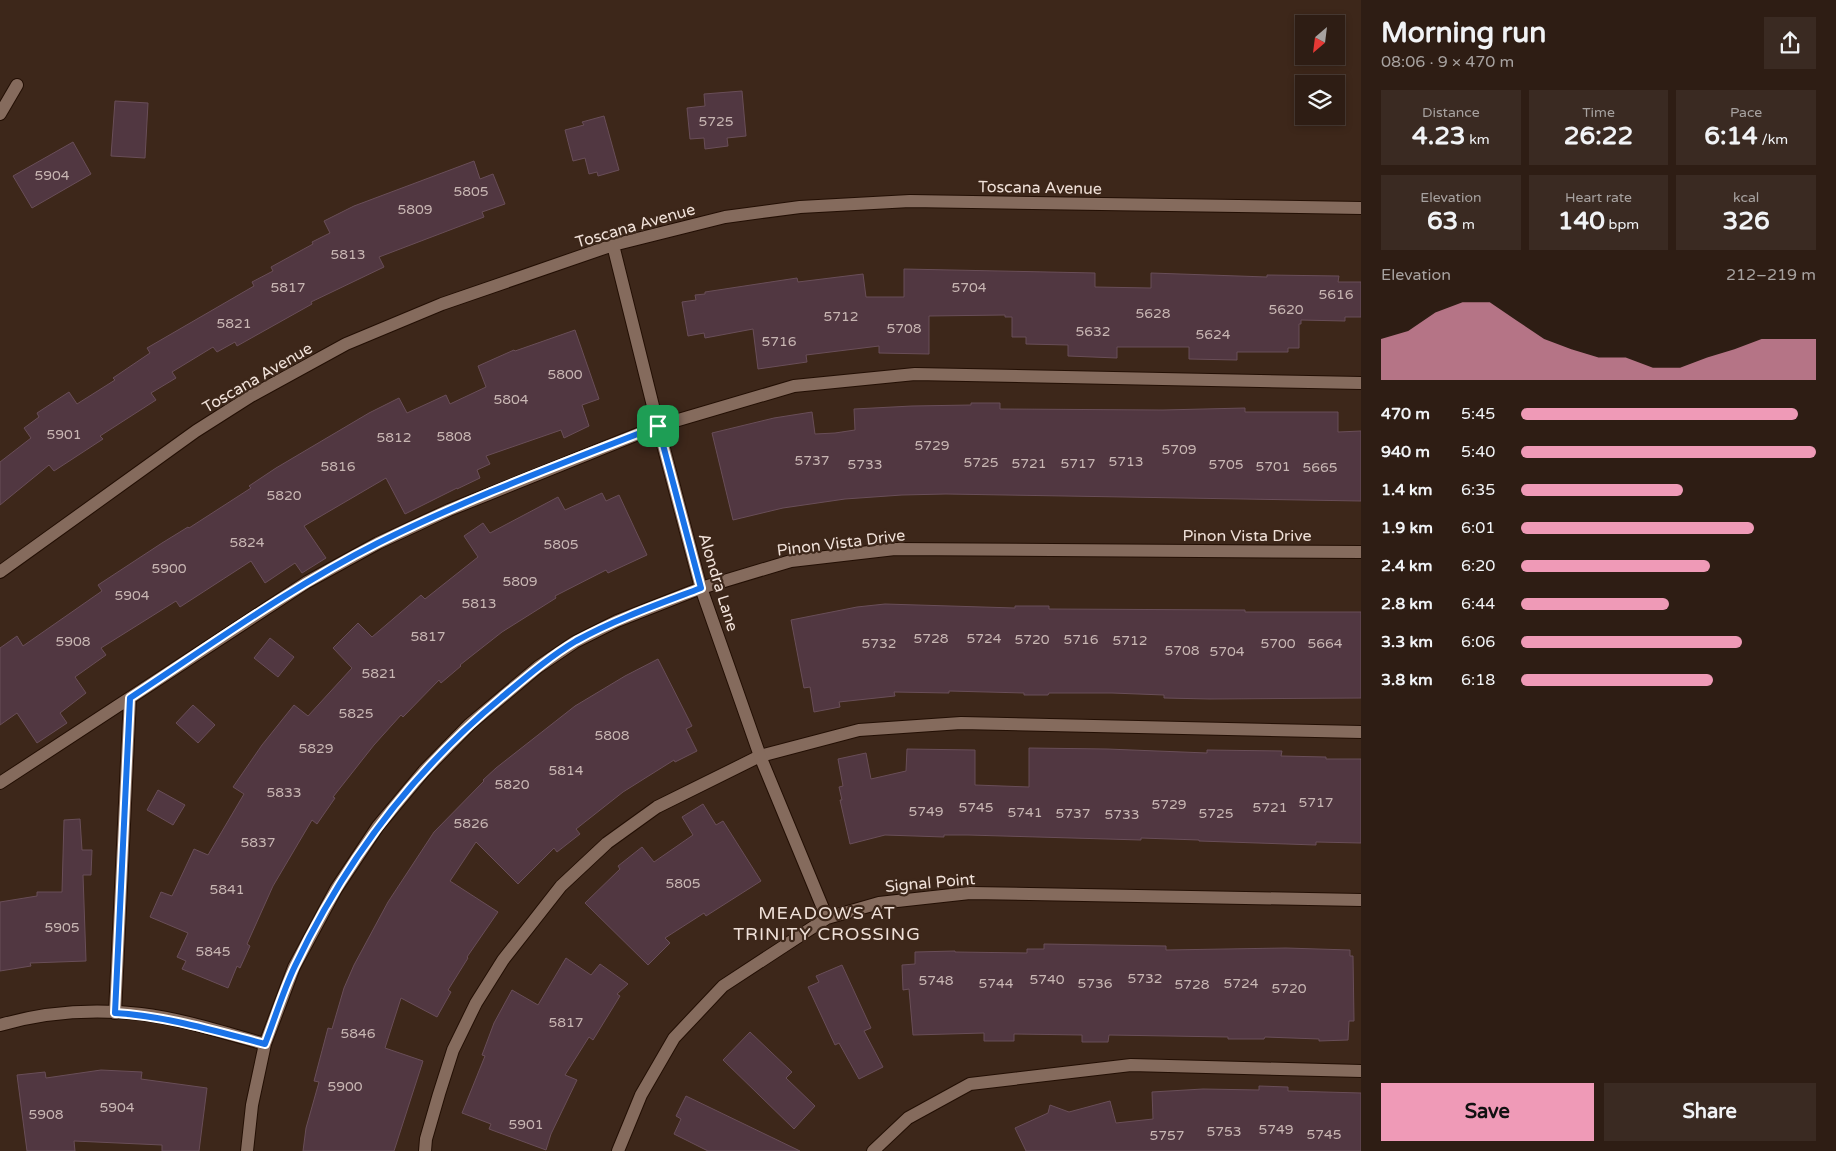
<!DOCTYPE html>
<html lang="en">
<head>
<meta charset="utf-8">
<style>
	body { margin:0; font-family:"Varela Round",sans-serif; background:#3a2a22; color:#f1f3f6; height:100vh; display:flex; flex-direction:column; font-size:19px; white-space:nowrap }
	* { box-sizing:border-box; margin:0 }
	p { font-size:16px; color:#a7a2a0 }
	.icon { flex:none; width:28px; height:28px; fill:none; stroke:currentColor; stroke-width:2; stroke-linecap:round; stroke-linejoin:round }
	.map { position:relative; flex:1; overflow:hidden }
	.sheet { display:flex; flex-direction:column; background:#2e1d14; width:475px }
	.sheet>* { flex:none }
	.needle { width:32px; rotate:208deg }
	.buttons { position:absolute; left:1295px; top:15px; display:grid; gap:10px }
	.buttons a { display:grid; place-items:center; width:50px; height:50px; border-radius:0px; background:#2e1d14; box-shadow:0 2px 8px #0003,0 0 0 1px #493b34; font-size:25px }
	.pin { position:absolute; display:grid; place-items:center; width:42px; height:42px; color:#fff; margin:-21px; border-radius:10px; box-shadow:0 2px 8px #0006 }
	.round { display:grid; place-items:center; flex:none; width:52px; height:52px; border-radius:0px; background:#3a2a22 }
	.head { display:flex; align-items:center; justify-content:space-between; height:85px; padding:0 20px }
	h1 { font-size:28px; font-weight:800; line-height:38px }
	.metrics { display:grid; grid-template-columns:repeat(3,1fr); gap:8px; height:85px; padding:5px 20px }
	.metrics div { display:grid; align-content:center; border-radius:0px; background:#3a2a22; text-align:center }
	.metrics b { font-size:25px; font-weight:800 }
	.metrics small { font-size:14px; font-weight:400 }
	.metrics p { font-size:14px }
	.chart { height:140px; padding:10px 20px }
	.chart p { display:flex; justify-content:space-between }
	.chart svg { width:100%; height:90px; margin-top:5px; fill:#ef9ab7; opacity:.7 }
	.primary-button { display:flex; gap:10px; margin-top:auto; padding:10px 20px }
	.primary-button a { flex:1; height:58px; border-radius:0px; background:#ef9ab7; color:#111; font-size:20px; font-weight:800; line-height:58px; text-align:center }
	.primary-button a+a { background:#3a2a22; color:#f1f3f6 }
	ul { padding:0 20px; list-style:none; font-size:16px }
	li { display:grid; grid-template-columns:80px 60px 1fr; align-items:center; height:38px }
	li i { height:12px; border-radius:6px; background:#ef9ab7 }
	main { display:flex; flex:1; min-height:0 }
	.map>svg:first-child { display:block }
</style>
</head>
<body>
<main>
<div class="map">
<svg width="1361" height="1151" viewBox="0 0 1361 1151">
	<rect width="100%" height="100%" fill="#3d271a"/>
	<!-- building -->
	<path fill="#513741" stroke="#694e58" d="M 742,91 L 746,136 L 727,138 L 728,146 L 705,149 L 704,138 L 690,139 L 687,108 L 705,106 L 704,94 Z
		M 115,101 L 148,103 L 145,158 L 111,156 Z
		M 604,116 L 619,170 L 598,176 L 597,172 L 589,174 L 585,158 L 573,161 L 565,130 L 584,125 L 582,122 Z
		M 73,142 L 91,174 L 32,208 L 13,176 Z
		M 474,161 L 480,179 L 493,174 L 505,204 L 482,212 L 484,217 L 379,257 L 384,267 L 311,302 L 312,304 L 237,346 L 235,342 L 217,352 L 213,347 L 172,372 L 176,378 L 151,393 L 156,400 L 100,436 L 103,439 L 54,471 L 49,465 L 0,505 L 0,462 L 31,438 L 24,428 L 39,417 L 37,413 L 69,392 L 77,404 L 115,380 L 113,378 L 150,353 L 147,348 L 254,286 L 252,282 L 273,271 L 271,267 L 313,244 L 312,242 L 330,233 L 324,221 L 354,206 Z
		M 904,269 L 1095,273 L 1095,287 L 1151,288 L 1151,273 L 1267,277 L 1267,275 L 1339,276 L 1338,282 L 1361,282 L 1361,317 L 1345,317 L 1345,321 L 1301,320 L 1301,324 L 1299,324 L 1299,348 L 1288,348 L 1288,352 L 1237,352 L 1237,360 L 1189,359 L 1189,347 L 1117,347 L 1117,358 L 1068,356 L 1068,345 L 1026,344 L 1026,337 L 1012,337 L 1012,317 L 1005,317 L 1005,315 L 929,316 L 929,354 L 879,353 L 879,346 L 806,355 L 807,362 L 758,369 L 753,329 L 705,338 L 704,333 L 688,336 L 682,302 L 696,300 L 695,295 L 705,294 L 705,292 L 797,278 L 798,282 L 863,274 L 866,297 L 904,297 Z
		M 575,330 L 599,399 L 582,405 L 589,426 L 564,438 L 561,430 L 486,456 L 490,464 L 477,470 L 480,478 L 457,489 L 457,488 L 405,514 L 386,478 L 304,526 L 326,558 L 302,573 L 295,563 L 265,583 L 251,561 L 180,607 L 176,601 L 101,648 L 106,655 L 75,677 L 86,693 L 60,713 L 67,723 L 37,743 L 17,713 L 0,725 L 0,648 L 17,636 L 23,646 L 102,591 L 98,585 L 162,543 L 188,527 L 189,528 L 251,488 L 249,486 L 276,468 L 369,413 L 399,398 L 407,413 L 446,395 L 450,404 L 486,387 L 478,366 L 514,350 L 515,351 Z
		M 971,403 L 1000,403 L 1000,409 L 1163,410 L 1245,408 L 1245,412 L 1338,412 L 1338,432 L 1361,431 L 1361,501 L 946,494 L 902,495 L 845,499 L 783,508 L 733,520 L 712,433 L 774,418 L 812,412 L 815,434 L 835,433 L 855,430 L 854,409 L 912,406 L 971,405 Z
		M 602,493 L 606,501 L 619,495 L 647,555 L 608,573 L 606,570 L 555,596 L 556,598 L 502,632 L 460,665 L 461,666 L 441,683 L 439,680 L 403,717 L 401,715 L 374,745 L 333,797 L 335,798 L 317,824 L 312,820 L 273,886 L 247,944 L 250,946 L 240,968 L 237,966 L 228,988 L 182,969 L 186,961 L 177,957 L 188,933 L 150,917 L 161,892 L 172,896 L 194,849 L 208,855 L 244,794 L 233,787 L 262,745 L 294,705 L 308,716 L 352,668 L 333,648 L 358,623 L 372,637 L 421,595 L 425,599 L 478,557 L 464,536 L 483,523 L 490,533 L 558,497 L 565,510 Z
		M 885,604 L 1015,608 L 1015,606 L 1049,606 L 1049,609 L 1245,610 L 1245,612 L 1361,612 L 1361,698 L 1210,699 L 1164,698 L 1164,695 L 1112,693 L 1049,693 L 1048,695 L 1024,695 L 1024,693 L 949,691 L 949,693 L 894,692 L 895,696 L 839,702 L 840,707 L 814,712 L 810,687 L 804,688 L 791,620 L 857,607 Z
		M 270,638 L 294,657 L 278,677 L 254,658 Z
		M 658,659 L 692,726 L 686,729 L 697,751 L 675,762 L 674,760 L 623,792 L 576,829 L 580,834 L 557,852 L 554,848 L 518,884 L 476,842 L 450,881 L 498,912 L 467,957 L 468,958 L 448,990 L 451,992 L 437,1017 L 401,998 L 385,1048 L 423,1061 L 394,1151 L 303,1151 L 306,1128 L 319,1082 L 314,1081 L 328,1028 L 332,1029 L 344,988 L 354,965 L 388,902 L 434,832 L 484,781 L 483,780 L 496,768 L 575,706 L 625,676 Z
		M 193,705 L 215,725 L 198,743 L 176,723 Z
		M 1029,748 L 1107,749 L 1207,753 L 1207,750 L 1282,751 L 1281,756 L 1326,757 L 1326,759 L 1361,759 L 1361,843 L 1316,842 L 1316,845 L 1199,841 L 1199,840 L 1141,838 L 1141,840 L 968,835 L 944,835 L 944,837 L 885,835 L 850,844 L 840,800 L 842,800 L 839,787 L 843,786 L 838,759 L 866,753 L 871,779 L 906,771 L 907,749 L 975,750 L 975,785 L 1029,787 Z
		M 158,790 L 185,805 L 173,825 L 147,810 Z
		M 703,804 L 716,825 L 723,821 L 761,881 L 706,916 L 704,913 L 665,938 L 670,943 L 648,965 L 585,903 L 620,869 L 618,866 L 642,847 L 654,862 L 693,835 L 682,817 Z
		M 80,819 L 82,850 L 92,850 L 91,875 L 83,875 L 86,961 L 30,963 L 31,966 L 0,971 L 0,902 L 37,896 L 37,892 L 62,892 L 64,820 Z
		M 1044,944 L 1166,946 L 1166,950 L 1286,948 L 1350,950 L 1350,956 L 1353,956 L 1354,1021 L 1349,1021 L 1348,1040 L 1319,1041 L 1319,1039 L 1265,1037 L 1264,1039 L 1228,1039 L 1228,1037 L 1109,1035 L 1108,1042 L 1082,1042 L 1082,1035 L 1014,1034 L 1014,1041 L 984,1041 L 984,1033 L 913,1035 L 909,989 L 903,990 L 902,965 L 915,964 L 915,952 L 955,951 L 955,952 L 1027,953 L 1027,949 L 1044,949 Z
		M 566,958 L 591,975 L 600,964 L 628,984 L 617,994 L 620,996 L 593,1040 L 589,1037 L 565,1075 L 577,1080 L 551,1134 L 546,1150 L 489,1129 L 491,1124 L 462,1113 L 485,1056 L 482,1055 L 494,1023 L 512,990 L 538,1005 Z
		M 842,965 L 871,1028 L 864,1031 L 883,1067 L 859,1079 L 839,1043 L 835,1045 L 808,987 L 819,982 L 816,976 Z
		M 750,1032 L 792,1072 L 786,1078 L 815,1106 L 794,1129 L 723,1060 Z
		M 101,1070 L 142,1072 L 141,1079 L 207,1088 L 199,1151 L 162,1151 L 162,1145 L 74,1141 L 75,1151 L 27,1151 L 17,1075 L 45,1072 L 46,1078 Z
		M 1259,1086 L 1288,1087 L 1288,1091 L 1361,1093 L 1361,1151 L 1026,1151 L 1015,1128 L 1048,1113 L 1050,1105 L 1069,1112 L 1110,1101 L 1116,1123 L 1153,1119 L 1152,1092 L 1203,1089 L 1259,1090 Z
		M 686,1096 L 800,1151 L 708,1151 L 674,1134 L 681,1119 L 676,1116 Z"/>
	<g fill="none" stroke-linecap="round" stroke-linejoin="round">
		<!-- service casing -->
		<g stroke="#230f04" stroke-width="14">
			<path id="service" d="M 0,783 L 307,582 L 378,543 L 449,510 L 658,426 L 794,386 L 915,374 L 1361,383
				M 115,1013 L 130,698
				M 425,1151 L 426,1139 L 439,1094 L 453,1050 L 476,1003 L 503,960 L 561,886 L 607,843 L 657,807 L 760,756 L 859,730 L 961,723 L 1361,732
				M 873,1151 L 908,1118 L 970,1084 L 1131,1065 L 1361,1071"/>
		</g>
		<!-- minor casing -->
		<g stroke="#230f04" stroke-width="14">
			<path id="minor" d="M 0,114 L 17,85
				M 613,245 L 658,426 L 701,588 L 760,756 L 827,918
				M 0,572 L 196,431 L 251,396 L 346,344 L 442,304 L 613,245 L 725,217 L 800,207 L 910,201 L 1361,208
				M 0,1025 C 45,1012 95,1009 141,1014 C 183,1019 224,1033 265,1044
				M 247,1151 L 252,1105 L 265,1044 L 294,967 L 336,889 L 378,826 L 424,771 L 470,724 L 538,667 L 575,642 L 617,621 L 701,588 L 791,561 L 895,549 L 1361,552
				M 618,1151 L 641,1095 L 674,1038 L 723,986 L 827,918 L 879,903 L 970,893 L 1361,900"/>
		</g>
		<!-- service -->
		<use href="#service" stroke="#856b5d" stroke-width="12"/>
		<!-- minor -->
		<use href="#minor" stroke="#856b5d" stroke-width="12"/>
	</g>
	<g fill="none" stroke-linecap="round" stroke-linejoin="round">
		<!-- route casing -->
		<g stroke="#fff" stroke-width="10">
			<path id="route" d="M 658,426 L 701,588 C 659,604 616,619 576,641 C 549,657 525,678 501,698 C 413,771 344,863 295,966 C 283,991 275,1018 265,1044 C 215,1031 166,1016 115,1013 L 130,698 C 212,644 291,587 378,543 C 468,498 564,463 658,426 Z"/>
		</g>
		<!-- route -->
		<use href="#route" stroke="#1a73e8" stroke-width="6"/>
	</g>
	<g text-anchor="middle" stroke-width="4.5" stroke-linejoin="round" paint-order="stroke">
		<!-- number labels -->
		<g font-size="14" fill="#c8b6b3">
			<text x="716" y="126">5725</text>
			<text x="52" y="180">5904</text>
			<text x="471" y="196">5805</text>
			<text x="415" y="214">5809</text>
			<text x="348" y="259">5813</text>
			<text x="288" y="292">5817</text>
			<text x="969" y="292">5704</text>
			<text x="1336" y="299">5616</text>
			<text x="1286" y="314">5620</text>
			<text x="1153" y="318">5628</text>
			<text x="841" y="321">5712</text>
			<text x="234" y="328">5821</text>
			<text x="904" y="333">5708</text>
			<text x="1093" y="336">5632</text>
			<text x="1213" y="339">5624</text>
			<text x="779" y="346">5716</text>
			<text x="565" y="379">5800</text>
			<text x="511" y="404">5804</text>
			<text x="64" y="439">5901</text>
			<text x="454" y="441">5808</text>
			<text x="394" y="442">5812</text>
			<text x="932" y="450">5729</text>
			<text x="1179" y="454">5709</text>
			<text x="812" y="465">5737</text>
			<text x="1126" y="466">5713</text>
			<text x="981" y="467">5725</text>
			<text x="1029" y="468">5721</text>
			<text x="1078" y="468">5717</text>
			<text x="865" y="469">5733</text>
			<text x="1226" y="469">5705</text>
			<text x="338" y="471">5816</text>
			<text x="1273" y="471">5701</text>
			<text x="1320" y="472">5665</text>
			<text x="284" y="500">5820</text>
			<text x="247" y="547">5824</text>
			<text x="561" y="549">5805</text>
			<text x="169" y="573">5900</text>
			<text x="520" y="586">5809</text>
			<text x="132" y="600">5904</text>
			<text x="479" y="608">5813</text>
			<text x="428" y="641">5817</text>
			<text x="931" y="643">5728</text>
			<text x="984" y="643">5724</text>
			<text x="1032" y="644">5720</text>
			<text x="1081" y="644">5716</text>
			<text x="1130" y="645">5712</text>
			<text x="73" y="646">5908</text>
			<text x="879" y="648">5732</text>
			<text x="1278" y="648">5700</text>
			<text x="1325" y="648">5664</text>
			<text x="1182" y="655">5708</text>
			<text x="1227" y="656">5704</text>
			<text x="379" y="678">5821</text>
			<text x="356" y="718">5825</text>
			<text x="612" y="740">5808</text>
			<text x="316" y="753">5829</text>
			<text x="566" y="775">5814</text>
			<text x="512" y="789">5820</text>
			<text x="284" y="797">5833</text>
			<text x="1316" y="807">5717</text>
			<text x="1169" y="809">5729</text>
			<text x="976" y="812">5745</text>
			<text x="1270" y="812">5721</text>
			<text x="926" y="816">5749</text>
			<text x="1025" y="817">5741</text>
			<text x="1073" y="818">5737</text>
			<text x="1216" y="818">5725</text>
			<text x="1122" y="819">5733</text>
			<text x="471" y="828">5826</text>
			<text x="258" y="847">5837</text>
			<text x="683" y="888">5805</text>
			<text x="227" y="894">5841</text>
			<text x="62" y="932">5905</text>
			<text x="213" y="956">5845</text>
			<text x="1145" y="983">5732</text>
			<text x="1047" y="984">5740</text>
			<text x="936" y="985">5748</text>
			<text x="996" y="988">5744</text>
			<text x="1095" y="988">5736</text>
			<text x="1241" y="988">5724</text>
			<text x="1192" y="989">5728</text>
			<text x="1289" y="993">5720</text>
			<text x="566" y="1027">5817</text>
			<text x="358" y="1038">5846</text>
			<text x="345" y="1091">5900</text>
			<text x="117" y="1112">5904</text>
			<text x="46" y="1119">5908</text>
			<text x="526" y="1129">5901</text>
			<text x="1276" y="1134">5749</text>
			<text x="1224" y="1136">5753</text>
			<text x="1324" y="1139">5745</text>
			<text x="1167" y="1140">5757</text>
		</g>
		<!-- street labels -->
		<g font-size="16" fill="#f0e1d9" stroke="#3d271a">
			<text transform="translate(1040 187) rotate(1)" y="6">Toscana Avenue</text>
			<text transform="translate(635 225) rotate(-16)" y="6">Toscana Avenue</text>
			<text transform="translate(257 377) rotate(-30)" y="6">Toscana Avenue</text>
			<text x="1247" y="541">Pinon Vista Drive</text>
			<text transform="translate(841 542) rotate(-7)" y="6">Pinon Vista Drive</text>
			<text transform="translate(719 582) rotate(73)" y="6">Alondra Lane</text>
			<text transform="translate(930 882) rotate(-5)" y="6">Signal Point</text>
		</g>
		<!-- neighbourhood labels -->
		<g font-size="18" letter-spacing="1" fill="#f0e1d9" stroke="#3d271a">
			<text x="827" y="919">MEADOWS AT<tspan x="827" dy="21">TRINITY CROSSING</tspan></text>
		</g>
	</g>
</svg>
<div class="buttons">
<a><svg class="needle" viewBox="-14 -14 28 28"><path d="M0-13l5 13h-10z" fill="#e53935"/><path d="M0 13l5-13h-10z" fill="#a7a2a0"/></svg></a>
<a><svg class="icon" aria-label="layers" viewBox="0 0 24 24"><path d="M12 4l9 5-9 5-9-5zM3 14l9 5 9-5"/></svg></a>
</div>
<div class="pin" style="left:658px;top:426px;background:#1e9e55"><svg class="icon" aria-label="arrive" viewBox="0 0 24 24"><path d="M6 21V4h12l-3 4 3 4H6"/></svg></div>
</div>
<section class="sheet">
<div class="head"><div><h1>Morning run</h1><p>08:06 · 9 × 470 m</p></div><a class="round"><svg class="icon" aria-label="share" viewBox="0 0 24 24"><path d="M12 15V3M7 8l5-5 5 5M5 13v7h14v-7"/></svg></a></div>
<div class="metrics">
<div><p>Distance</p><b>4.23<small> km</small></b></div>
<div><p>Time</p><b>26:22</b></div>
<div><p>Pace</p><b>6:14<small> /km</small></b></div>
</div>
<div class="metrics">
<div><p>Elevation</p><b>63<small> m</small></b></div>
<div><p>Heart rate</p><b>140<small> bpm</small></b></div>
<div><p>kcal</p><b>326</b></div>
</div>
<div class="chart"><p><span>Elevation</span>212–219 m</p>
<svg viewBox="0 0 160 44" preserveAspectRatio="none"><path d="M0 44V24L10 20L20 11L30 6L40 6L50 15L60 24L70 29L80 33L90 33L100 38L110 38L120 33L130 29L140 24L150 24L160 24V44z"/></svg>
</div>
<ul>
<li><b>470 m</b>5:45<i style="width:94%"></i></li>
<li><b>940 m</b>5:40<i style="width:100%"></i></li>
<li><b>1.4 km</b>6:35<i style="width:55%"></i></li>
<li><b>1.9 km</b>6:01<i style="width:79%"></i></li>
<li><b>2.4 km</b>6:20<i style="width:64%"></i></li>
<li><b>2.8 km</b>6:44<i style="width:50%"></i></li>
<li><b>3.3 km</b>6:06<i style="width:75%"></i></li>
<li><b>3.8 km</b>6:18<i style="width:65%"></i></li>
</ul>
<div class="primary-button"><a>Save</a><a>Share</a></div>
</section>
</main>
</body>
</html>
